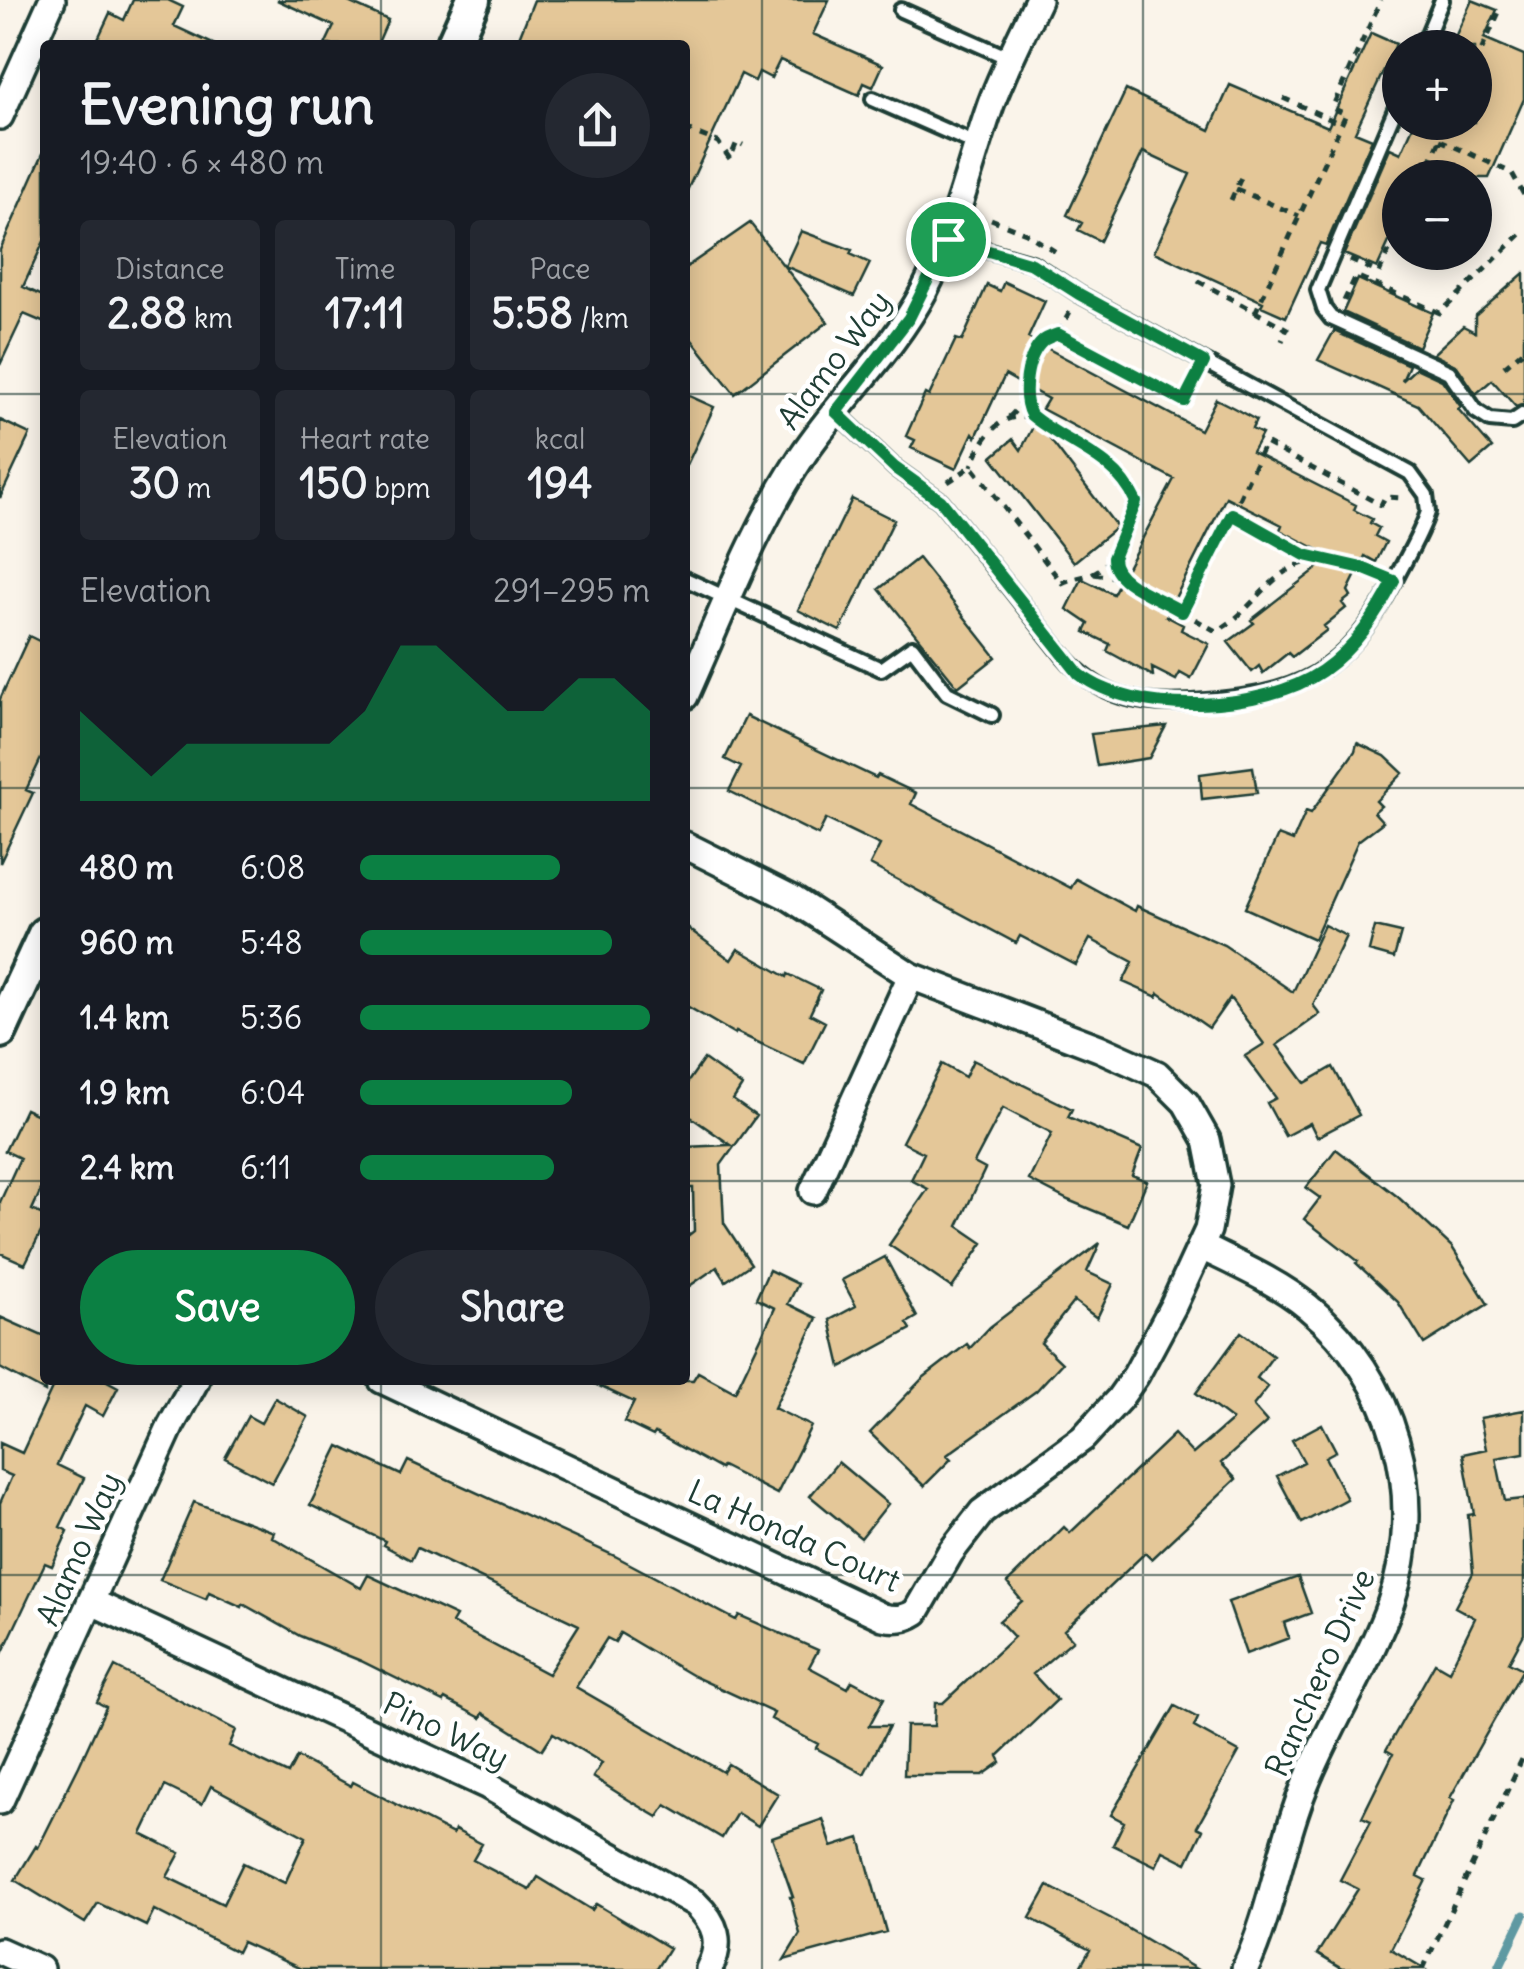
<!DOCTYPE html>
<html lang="en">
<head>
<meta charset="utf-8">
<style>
	body { margin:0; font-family:Delius,sans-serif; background:#242831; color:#f1f3f6; height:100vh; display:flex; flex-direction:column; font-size:38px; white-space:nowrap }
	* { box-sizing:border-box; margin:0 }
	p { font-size:32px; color:#9ea1a6 }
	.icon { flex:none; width:55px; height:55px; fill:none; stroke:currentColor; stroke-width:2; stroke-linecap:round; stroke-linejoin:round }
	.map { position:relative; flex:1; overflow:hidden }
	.details { position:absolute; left:40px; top:40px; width:650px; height:1345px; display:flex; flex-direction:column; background:#171b24; border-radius:10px; box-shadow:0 5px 25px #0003 }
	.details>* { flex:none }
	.controls { position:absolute; left:1382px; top:30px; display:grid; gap:20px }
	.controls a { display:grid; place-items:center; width:110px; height:110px; border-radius:50%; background:#171b24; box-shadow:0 5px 25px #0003; font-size:50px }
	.pin { position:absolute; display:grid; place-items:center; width:85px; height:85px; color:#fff; margin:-42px; border:5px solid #fff; border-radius:50%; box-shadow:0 2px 10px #0007 }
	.round { display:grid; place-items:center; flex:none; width:105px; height:105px; border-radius:52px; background:#242831 }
	.overview { display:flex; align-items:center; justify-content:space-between; height:170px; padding:0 40px }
	h1 { font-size:55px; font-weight:800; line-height:75px }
	.metrics { display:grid; grid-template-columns:repeat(3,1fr); gap:15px; height:170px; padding:10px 40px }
	.metrics div { display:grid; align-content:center; border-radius:10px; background:#242831; text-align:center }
	.metrics b { font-size:42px; font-weight:800 }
	.metrics small { font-size:28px; font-weight:400 }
	.metrics p { font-size:28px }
	.chart { height:280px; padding:20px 40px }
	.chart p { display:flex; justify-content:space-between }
	.chart svg { width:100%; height:180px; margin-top:10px; fill:#0b8043; opacity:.7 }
	.button { display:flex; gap:20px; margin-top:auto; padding:20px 40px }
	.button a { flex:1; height:115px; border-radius:60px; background:#0b8043; color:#fff; font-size:40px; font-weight:800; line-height:115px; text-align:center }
	.button a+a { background:#242831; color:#f1f3f6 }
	ul { padding:0 40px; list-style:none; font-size:32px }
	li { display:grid; grid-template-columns:160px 120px 1fr; align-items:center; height:75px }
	li i { height:25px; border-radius:12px; background:#0b8043 }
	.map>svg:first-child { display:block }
</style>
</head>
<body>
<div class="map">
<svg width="1524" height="1969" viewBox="0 0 1524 1969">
	<rect width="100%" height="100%" fill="#faf4ea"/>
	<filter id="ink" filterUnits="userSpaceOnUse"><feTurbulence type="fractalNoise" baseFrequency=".01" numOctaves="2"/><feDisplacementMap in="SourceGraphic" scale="20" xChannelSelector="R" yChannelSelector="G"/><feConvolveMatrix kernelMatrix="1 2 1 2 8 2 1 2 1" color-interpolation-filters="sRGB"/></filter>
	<g filter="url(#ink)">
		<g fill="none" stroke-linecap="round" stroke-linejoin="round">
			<!-- stream -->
			<path stroke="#5f99a2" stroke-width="9" d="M 1498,1969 L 1524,1915"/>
		</g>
		<!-- building -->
		<path fill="#e4c798" stroke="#1f3d34" stroke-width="2.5" fill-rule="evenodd" d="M 133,0 L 168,0 L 183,7 L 174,26 L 215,45 L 95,45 L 110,13 L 124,20 Z
			M 277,0 L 344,0 L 388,20 L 377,45 L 325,45 L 334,26 Z
			M 534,0 L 829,0 L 813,34 L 883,65 L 873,87 L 864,83 L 859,95 L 780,60 L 771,78 L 759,72 L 755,81 L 741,74 L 685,195 L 685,45 L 516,45 Z
			M 1472,0 L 1497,10 L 1484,38 L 1524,55 L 1524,99 L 1489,178 L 1400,178 L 1400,218 L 1377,268 L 1344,254 L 1390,148 L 1401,153 L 1415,122 L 1475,122 L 1475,48 L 1450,48 Z
			M 1371,33 L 1396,44 L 1355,132 L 1372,139 L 1326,245 L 1320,243 L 1286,317 L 1261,306 L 1263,302 L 1154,252 L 1190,174 L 1143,152 L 1100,241 L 1078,230 L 1082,223 L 1067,215 L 1126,90 L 1210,130 L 1230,85 L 1328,127 Z
			M 45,149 L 45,239 L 23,287 L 45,297 L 45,323 L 24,314 L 0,365 L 0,250 Z
			M 750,223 L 828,322 L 735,394 L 685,331 L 685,268 Z
			M 801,231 L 852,250 L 850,254 L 870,263 L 854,296 L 785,266 Z
			M 1524,273 L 1524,404 L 1516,407 L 1492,380 L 1476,394 L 1457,366 L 1433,354 L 1463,326 L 1475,332 L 1475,316 Z
			M 1358,279 L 1433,313 L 1418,347 L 1343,312 Z
			M 1004,282 L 1045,301 L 1028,338 L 1200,430 L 1216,399 L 1232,407 L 1256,420 L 1252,429 L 1262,434 L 1252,452 L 1356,505 L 1354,510 L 1372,519 L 1370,523 L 1379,528 L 1375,536 L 1386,542 L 1376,562 L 1365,556 L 1348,591 L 1351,596 L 1342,603 L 1346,608 L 1324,626 L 1327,630 L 1292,657 L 1288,653 L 1263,673 L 1259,666 L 1252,672 L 1228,642 L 1254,623 L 1251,620 L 1332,557 L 1280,530 L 1282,525 L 1226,497 L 1166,616 L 1183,625 L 1181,630 L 1209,644 L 1191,679 L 1180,673 L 1176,680 L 1152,668 L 1153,676 L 1107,651 L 1110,644 L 1085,632 L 1089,624 L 1067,609 L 1082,579 L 1113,594 L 1174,479 L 1042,409 L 1048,399 L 1005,375 L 976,437 L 973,433 L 956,469 L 911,448 L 915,440 L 906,436 L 925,394 L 929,396 L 956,339 L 962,341 L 987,285 L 1000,291 Z
			M 1334,331 L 1409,365 L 1402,381 L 1416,368 L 1442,380 L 1461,407 L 1458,409 L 1492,448 L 1471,466 L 1418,405 L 1318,360 Z
			M 685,394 L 714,407 L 685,469 Z
			M 0,420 L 30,434 L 0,498 Z
			M 1036,421 L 1117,527 L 1074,562 L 992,457 L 1013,439 L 1021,450 Z
			M 852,499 L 894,520 L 840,631 L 798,610 Z
			M 918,558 L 996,657 L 958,687 L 879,589 Z
			M 29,636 L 45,644 L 45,750 L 26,790 L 33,793 L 0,863 L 0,699 Z
			M 746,716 L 876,778 L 878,775 L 916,793 L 911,804 L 1071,888 L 1076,879 L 1135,911 L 1137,906 L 1224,945 L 1293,992 L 1324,925 L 1346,936 L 1313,1005 L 1320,1014 L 1277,1045 L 1305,1083 L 1333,1067 L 1359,1115 L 1317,1137 L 1310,1123 L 1285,1136 L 1267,1103 L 1276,1098 L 1245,1056 L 1264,1044 L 1230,998 L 1209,1028 L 1159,993 L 1157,997 L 1123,982 L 1133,962 L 1090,939 L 1076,965 L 1020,936 L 1016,943 L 870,865 L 880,845 L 826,819 L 818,835 L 729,791 L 741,767 L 725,759 Z
			M 1166,726 L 1149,758 L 1097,766 L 1091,734 Z
			M 1357,743 L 1385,756 L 1403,773 L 1376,801 L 1381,806 L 1374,812 L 1383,822 L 1358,841 L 1314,939 L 1245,908 L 1278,835 L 1293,841 L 1306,811 L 1311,813 L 1355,751 Z
			M 1253,767 L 1257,793 L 1202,799 L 1200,774 Z
			M 685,926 L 731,960 L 738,949 L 787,977 L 788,974 L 821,990 L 810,1014 L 825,1022 L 804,1064 L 736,1032 L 735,1034 L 685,1005 Z
			M 1375,927 L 1401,933 L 1394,958 L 1369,951 Z
			M 704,1059 L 742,1086 L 733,1100 L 756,1116 L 721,1165 L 724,1223 L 751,1264 L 726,1281 L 717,1267 L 685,1289 L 685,1238 L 694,1231 L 693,1188 L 685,1188 L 685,1147 L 731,1145 L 685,1113 L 685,1086 Z
			M 973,1060 L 1072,1109 L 1068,1117 L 1142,1149 L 1132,1175 L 1147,1181 L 1128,1225 L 1068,1200 L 1029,1180 L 1052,1133 L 1003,1108 L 974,1163 L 985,1169 L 958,1226 L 983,1243 L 952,1288 L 889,1245 L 928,1189 L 911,1180 L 924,1153 L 902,1142 L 942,1064 L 965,1077 Z
			M 45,1106 L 45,1181 L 32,1210 L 45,1216 L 45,1224 L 25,1264 L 0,1253 L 0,1202 L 20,1158 L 5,1151 L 25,1109 L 40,1116 Z
			M 1336,1149 L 1398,1197 L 1452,1247 L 1488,1304 L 1424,1344 L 1398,1302 L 1356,1263 L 1358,1261 L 1304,1219 L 1320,1198 L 1306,1188 Z
			M 1100,1243 L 1087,1272 L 1113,1284 L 1097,1318 L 1074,1301 L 1041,1343 L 1062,1363 L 1036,1391 L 947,1455 L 951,1459 L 924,1486 L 870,1433 L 923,1378 L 967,1344 L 970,1348 L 990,1327 Z
			M 885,1257 L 917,1317 L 907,1323 L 911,1329 L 841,1367 L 830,1320 L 856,1306 L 842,1280 Z
			M 769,1270 L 798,1284 L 788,1304 L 817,1318 L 774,1408 L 811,1426 L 777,1494 L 722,1466 L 720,1469 L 655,1433 L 653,1436 L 624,1422 L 634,1402 L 586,1380 L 693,1380 L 698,1372 L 735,1392 L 775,1308 L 756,1299 Z
			M 0,1317 L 45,1337 L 45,1392 L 0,1368 Z
			M 1241,1332 L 1273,1356 L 1257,1378 L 1268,1387 L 1253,1406 L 1267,1422 L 1221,1463 L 1236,1479 L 1151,1559 L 1145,1553 L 1064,1630 L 1073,1640 L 1033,1674 L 1057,1700 L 998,1756 L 1001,1762 L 983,1775 L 904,1775 L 906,1726 L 934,1726 L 935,1703 L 943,1703 L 1014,1637 L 999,1621 L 1022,1601 L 1007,1583 L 1064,1527 L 1070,1533 L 1174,1434 L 1193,1454 L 1232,1420 L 1196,1393 Z
			M 56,1380 L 105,1380 L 118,1387 L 103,1416 L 85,1406 L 57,1465 L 84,1478 L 60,1527 L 68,1531 L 52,1566 L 45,1563 L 0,1658 L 0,1503 L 12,1476 L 0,1471 L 0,1443 L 22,1453 Z
			M 275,1398 L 308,1417 L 272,1483 L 225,1458 L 248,1416 L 261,1423 Z
			M 1524,1410 L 1524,1453 L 1496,1458 L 1505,1501 L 1524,1499 L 1524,1634 L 1509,1662 L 1523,1669 L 1450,1798 L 1454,1800 L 1418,1876 L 1426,1880 L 1391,1949 L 1425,1969 L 1342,1969 L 1317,1954 L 1358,1889 L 1340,1880 L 1371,1821 L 1362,1817 L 1393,1754 L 1386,1750 L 1435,1663 L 1449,1671 L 1475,1618 L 1455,1607 L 1473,1573 L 1468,1515 L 1474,1514 L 1463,1454 L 1486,1449 L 1480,1418 Z
			M 1322,1424 L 1336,1451 L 1325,1457 L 1347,1499 L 1302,1523 L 1277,1476 L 1304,1462 L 1292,1440 Z
			M 339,1446 L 401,1475 L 408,1461 L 615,1556 L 736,1620 L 739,1615 L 818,1650 L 809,1667 L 848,1688 L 852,1681 L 884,1698 L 869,1726 L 889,1726 L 864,1774 L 816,1748 L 818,1744 L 771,1719 L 774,1713 L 693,1676 L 620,1633 L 615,1642 L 607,1638 L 576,1687 L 723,1772 L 728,1764 L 778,1794 L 758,1826 L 737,1813 L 722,1838 L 666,1805 L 658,1817 L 629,1800 L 593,1777 L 602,1763 L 553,1733 L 542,1750 L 483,1713 L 481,1718 L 445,1699 L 444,1702 L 361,1661 L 300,1636 L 243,1604 L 242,1607 L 209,1592 L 206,1599 L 160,1580 L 194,1502 L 274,1532 L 272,1537 L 361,1588 L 368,1575 L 456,1616 L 452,1623 L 548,1674 L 579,1625 L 417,1548 L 411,1560 L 383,1545 L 385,1541 L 310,1505 Z
			M 838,1462 L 888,1504 L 861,1538 L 810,1496 Z
			M 1298,1577 L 1311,1613 L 1284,1623 L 1289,1638 L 1246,1654 L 1228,1602 Z
			M 115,1667 L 236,1730 L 229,1746 L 288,1774 L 297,1757 L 351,1786 L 353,1782 L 453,1834 L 455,1830 L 482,1844 L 473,1860 L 530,1890 L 538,1877 L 592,1910 L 596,1904 L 669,1948 L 656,1969 L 301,1969 L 242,1942 L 237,1952 L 154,1910 L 146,1926 L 98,1903 L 85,1923 L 15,1880 L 36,1846 L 38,1848 L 79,1766 L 106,1707 L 97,1702 ZM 165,1786 L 202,1804 L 211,1786 L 306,1837 L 285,1883 L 243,1863 L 223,1904 L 167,1877 L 180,1853 L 142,1834 Z
			M 1175,1706 L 1198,1718 L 1194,1727 L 1239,1752 L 1197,1827 L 1203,1830 L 1187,1863 L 1163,1851 L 1156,1866 L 1113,1845 L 1124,1822 L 1111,1815 Z
			M 823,1819 L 832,1847 L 860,1838 L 886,1932 L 784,1960 L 800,1934 L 790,1897 L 793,1897 L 772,1837 Z
			M 1048,1886 L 1110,1918 L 1196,1969 L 1079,1969 L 1090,1950 L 1030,1918 Z"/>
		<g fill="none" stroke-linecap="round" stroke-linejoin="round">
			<!-- service casing -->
			<g stroke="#1f3d34" stroke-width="20">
				<path id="service" d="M 901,10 L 1011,59
					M 1422,48 L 1442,0
					M 1400,98 L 1318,290 L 1324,309 L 1331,318 L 1449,372 L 1476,411 L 1490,420 L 1512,422 L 1524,414
					M 873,99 L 978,145
					M 836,412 L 895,468 L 941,501 L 1063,655 C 1099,698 1139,706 1193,702 C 1298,695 1344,676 1395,580 C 1406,558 1420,536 1428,512 L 1426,495 L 1410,473 L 1079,294 L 1032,263 L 948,239
					M 685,579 L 881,669 L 912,647 L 947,693 L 992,715"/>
			</g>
			<!-- minor casing -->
			<g stroke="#1f3d34" stroke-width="32">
				<path id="minor" d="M 0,116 L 52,0
					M 685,696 C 721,616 753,530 802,456 C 840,399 892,352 924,291 C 955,231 969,167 991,104 C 1004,69 1022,34 1038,0
					M 813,1191 L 911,976
					M 1202,1247 C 1238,1265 1276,1281 1308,1307 C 1395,1378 1428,1496 1391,1602 C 1368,1666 1329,1725 1304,1788 C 1280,1847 1272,1911 1245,1969
					M 382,1380 L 883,1617 C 896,1620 905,1619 916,1612 L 950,1553 L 982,1512 L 1083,1438 L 1119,1399 L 1136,1375 L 1173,1306 L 1208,1230 L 1216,1185 L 1207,1140 L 1186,1103 L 1157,1074 L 1099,1048 L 911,976 L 791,898 L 685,845
					M 92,1602 L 488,1786 L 695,1903 C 716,1923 723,1942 709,1969
					M 0,1801 L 171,1425 L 196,1380
					M 0,1951 L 40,1969"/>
			</g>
			<!-- tertiary casing -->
			<g stroke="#1f3d34" stroke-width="40">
				<path id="tertiary" d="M 453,45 L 473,0
					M 0,1031 L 45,934"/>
			</g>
			<!-- path -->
			<path stroke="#1f3d34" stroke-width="5" stroke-dasharray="8 8" stroke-linecap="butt" d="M 1475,64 L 1500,10
				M 1283,98 L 1341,124
				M 685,129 L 718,142 L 730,159 L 737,142 L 743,145
				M 1440,140 L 1512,173 L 1524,195
				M 1423,178 L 1448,122
				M 1236,189 L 1299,216
				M 1231,200 L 1243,173
				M 991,219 L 1026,233 L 1056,252
				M 1350,260 L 1379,273 L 1400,227
				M 1198,281 L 1287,329 L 1282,341
				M 1344,301 L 1356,276 L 1440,313 L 1524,231
				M 1255,313 L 1346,114 L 1332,108 L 1381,0
				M 1058,333 L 1071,310
				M 1504,367 L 1524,350
				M 1025,401 L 1031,415 L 1038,421
				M 1009,417 C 1040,391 1016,351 1058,333 L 1185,401 L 1196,378
				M 948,482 L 972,466 L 1062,583 C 1072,578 1083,578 1093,573 C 1118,561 1126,525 1136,502 C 1123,471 1046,409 1011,418 C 992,423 977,449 972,466
				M 1232,514 L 1265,443 L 1381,505 L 1385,497 L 1404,498
				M 1114,555 L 1113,567 L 1120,577
				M 1094,574 L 1121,578 L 1216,631 C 1252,615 1274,561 1318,561
				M 1182,612 L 1232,514 L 1305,555 L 1378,574
				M 1423,1969 L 1524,1755"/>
			<!-- service -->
			<use href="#service" stroke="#fff" stroke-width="12"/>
			<!-- minor -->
			<use href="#minor" stroke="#fff" stroke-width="25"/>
			<!-- tertiary -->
			<use href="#tertiary" stroke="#fff" stroke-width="32"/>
		</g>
	</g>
	<g fill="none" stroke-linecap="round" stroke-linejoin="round" filter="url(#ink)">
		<!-- route casing -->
		<g stroke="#fff" stroke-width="20">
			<path id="route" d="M 948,239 L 1032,264 L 1079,294 L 1204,362 L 1184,401 L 1058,334 C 1055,335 1045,339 1043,341 C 1026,356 1021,396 1031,415 C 1066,445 1115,455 1136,502 L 1113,558 C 1113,585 1162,598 1182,612 L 1232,514 L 1305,555 L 1362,568 L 1394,581 C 1376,616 1355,648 1322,671 C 1265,711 1135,718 1079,674 L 941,501 L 895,468 L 836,412 L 909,318 Z"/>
		</g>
		<!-- route -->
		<use href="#route" stroke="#0b8043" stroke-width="12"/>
	</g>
	<!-- grid -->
	<path fill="none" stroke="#1f3d34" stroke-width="2.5" stroke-opacity="0.55" d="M 381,0 L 381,45M 762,0 L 762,1969M 1143,0 L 1143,1969M 0,394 L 45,394M 685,394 L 1524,394M 0,788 L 45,788M 685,788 L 1524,788M 0,1181 L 45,1181M 685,1181 L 1524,1181M 381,1380 L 381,1969M 0,1575 L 1524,1575"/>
	<g text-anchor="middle" stroke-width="9" stroke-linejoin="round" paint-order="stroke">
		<!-- street labels -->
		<g font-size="32" fill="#1f3d34" stroke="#fff">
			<text transform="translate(834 360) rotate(-53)" y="11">Alamo Way</text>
			<text transform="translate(794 1536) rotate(24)" y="11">La Honda Court</text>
			<text transform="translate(79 1549) rotate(-66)" y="11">Alamo Way</text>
			<text transform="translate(1320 1673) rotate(-66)" y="11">Ranchero Drive</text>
			<text transform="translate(446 1731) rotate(26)" y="11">Pino Way</text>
		</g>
	</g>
</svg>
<div class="controls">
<a>+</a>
<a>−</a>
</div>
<div class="pin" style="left:948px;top:239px;background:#1e9e55"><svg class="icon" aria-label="arrive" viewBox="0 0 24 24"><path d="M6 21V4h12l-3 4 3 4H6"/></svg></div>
<section class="details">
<div class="overview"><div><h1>Evening run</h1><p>19:40 · 6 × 480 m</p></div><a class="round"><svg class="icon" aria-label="share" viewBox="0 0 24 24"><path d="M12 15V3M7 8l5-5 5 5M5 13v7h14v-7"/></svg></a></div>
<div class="metrics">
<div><p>Distance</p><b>2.88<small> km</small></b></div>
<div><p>Time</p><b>17:11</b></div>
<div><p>Pace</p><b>5:58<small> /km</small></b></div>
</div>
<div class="metrics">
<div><p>Elevation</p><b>30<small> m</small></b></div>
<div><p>Heart rate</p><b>150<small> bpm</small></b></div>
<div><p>kcal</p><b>194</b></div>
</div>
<div class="chart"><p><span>Elevation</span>291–295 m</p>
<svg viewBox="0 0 160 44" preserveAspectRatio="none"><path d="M0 44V22L10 30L20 38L30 30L40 30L50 30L60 30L70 30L80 22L90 6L100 6L110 14L120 22L130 22L140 14L150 14L160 22V44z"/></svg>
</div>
<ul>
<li><b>480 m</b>6:08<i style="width:69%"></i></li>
<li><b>960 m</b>5:48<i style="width:87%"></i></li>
<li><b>1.4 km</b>5:36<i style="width:100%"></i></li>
<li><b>1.9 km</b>6:04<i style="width:73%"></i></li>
<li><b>2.4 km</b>6:11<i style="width:67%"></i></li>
</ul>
<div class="button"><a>Save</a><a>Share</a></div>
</section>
</div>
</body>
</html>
